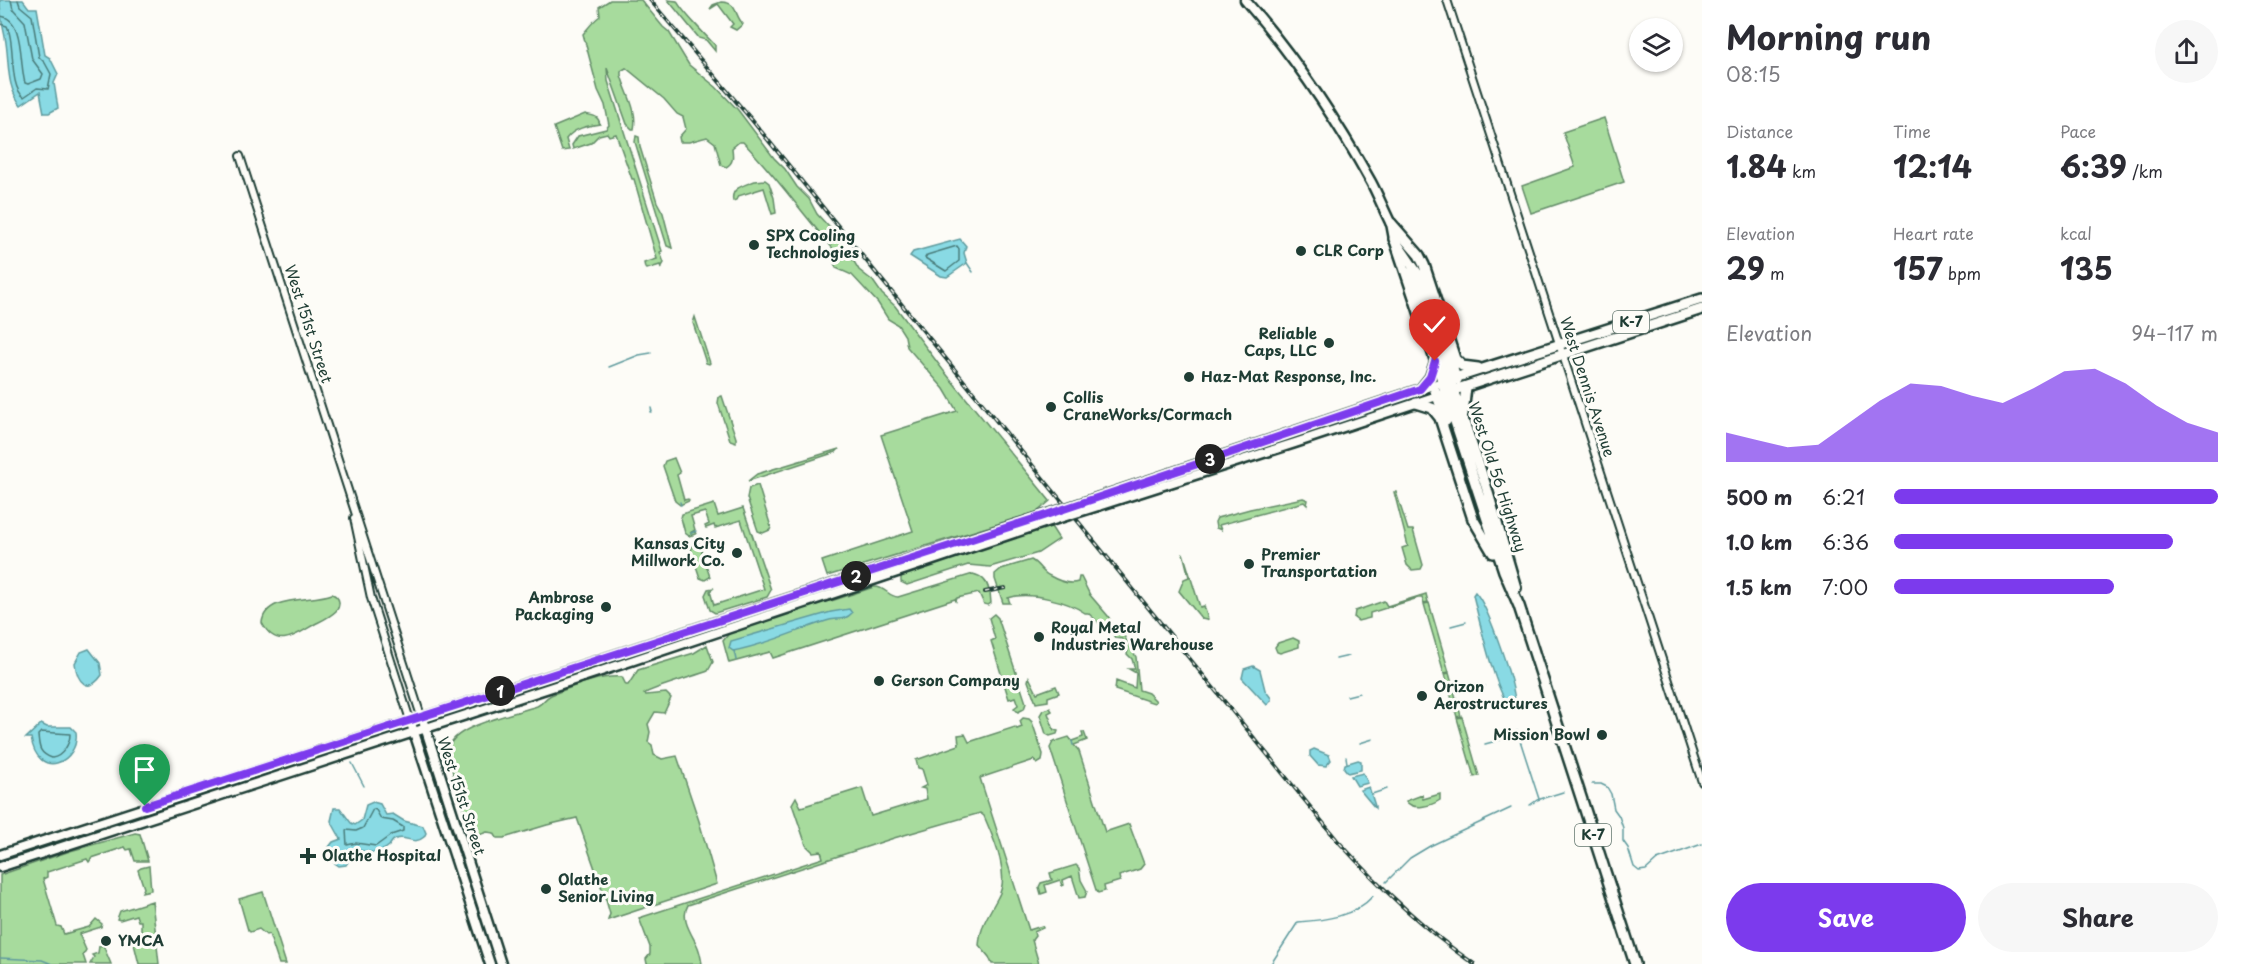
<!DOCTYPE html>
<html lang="en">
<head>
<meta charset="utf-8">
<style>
	body { margin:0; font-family:"Playpen Sans",sans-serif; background:#f7f7f7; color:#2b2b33; height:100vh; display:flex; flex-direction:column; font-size:22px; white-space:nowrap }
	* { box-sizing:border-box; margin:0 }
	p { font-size:20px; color:#7c7c81 }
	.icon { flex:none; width:33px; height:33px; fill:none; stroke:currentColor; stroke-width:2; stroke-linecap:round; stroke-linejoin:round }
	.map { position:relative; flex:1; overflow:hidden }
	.panel { display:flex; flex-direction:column; background:#fff; width:540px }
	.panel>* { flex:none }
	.buttons { position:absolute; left:1629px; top:18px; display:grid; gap:12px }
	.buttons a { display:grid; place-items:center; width:54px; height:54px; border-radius:50%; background:#fff; box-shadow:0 2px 4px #0004; font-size:30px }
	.pin { position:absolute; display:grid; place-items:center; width:51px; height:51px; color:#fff; margin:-62px -26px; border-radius:50% 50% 50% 0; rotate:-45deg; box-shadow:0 0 6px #0007 }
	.pin .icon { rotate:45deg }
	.km { position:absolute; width:30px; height:30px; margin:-15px; border-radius:50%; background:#222; color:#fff; font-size:16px; line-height:30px; text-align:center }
	.round { display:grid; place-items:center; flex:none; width:63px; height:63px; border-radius:32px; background:#f7f7f7 }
	.overview { display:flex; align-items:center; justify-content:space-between; height:102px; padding:0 24px }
	h1 { font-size:33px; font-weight:700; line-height:45px }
	.figures { display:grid; grid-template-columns:repeat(3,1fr); gap:9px; height:102px; padding:6px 24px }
	.figures div { display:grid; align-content:center }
	.figures b { font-size:30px; font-weight:700 }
	.figures small { font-size:16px; font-weight:400 }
	.figures p { font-size:16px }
	.chart { height:168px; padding:12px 24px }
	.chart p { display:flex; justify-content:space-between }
	.chart svg { width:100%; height:108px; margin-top:6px; fill:#7c3aed; opacity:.7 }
	.action { display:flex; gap:12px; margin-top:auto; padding:12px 24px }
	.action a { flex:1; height:69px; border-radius:36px; background:#7c3aed; color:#fff; font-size:24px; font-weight:700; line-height:69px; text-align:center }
	.action a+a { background:#f7f7f7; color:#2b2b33 }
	ul { padding:0 24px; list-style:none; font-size:20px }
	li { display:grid; grid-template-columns:96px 72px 1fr; align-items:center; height:45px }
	li i { height:15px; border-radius:8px; background:#7c3aed }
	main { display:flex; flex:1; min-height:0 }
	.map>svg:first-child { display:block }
</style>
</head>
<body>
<main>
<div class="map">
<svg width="1702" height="964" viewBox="0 0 1702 964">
	<rect width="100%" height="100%" fill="#fdfcf7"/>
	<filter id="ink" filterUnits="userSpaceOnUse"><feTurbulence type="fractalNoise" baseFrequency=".0167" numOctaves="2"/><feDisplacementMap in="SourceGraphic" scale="12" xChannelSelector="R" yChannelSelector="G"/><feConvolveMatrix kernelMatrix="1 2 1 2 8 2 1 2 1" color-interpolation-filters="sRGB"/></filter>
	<g filter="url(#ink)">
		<!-- green -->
		<path fill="#a7db9d" stroke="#638c68" stroke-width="1.5" d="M 610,0 L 641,0 L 663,27 L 669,32 L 689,65 L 716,87 L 738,110 L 774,158 L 785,169 L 797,187 L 809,199 L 817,214 L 841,240 L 859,270 L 873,281 L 882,294 L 895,306 L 943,370 L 1050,501 L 1037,512 L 827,576 L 822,561 L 913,531 L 881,435 L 957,411 L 944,389 L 907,347 L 905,336 L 898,325 L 888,319 L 878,303 L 852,275 L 836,268 L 833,260 L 837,258 L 836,252 C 804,216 777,177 743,142 L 739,142 L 732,148 C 733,156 734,163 726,167 L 721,165 L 715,143 L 707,137 L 689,142 L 680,142 L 679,137 L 686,129 L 683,117 L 677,114 L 664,99 L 626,68 L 621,71 L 621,75 C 626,93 638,110 634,129 L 632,129 L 627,124 L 607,68 L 608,81 L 662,251 L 660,252 L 664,263 L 661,268 L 660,265 L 647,269 L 645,268 L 644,263 L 657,259 L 634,179 L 632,179 L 616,134 L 609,136 L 607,133 L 599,135 L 591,143 L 573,149 L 572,145 L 578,136 L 606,129 L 609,125 L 605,105 L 598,90 L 583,34 C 589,27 593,21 600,16 L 599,7 Z
			M 668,0 L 677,1 C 680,9 708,38 715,45 L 715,51 L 706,40 L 699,38 Z
			M 721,2 C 738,2 734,15 743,24 L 736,30 L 730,27 L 733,24 L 718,4 L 710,9 L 713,5 Z
			M 585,114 C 593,116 598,115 600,124 C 587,126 574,128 566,139 L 569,150 L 562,151 L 554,127 Z
			M 1604,118 L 1624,182 L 1531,213 L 1522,186 L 1575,167 L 1563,132 Z
			M 636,136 L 639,137 L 640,147 L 657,202 L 663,213 L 672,248 L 667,246 L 635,142 Z
			M 755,181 L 765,180 L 769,183 L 774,198 L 776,213 L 772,214 L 764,188 L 738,196 L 736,200 L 733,201 C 730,188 744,185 755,181 Z
			M 695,317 L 710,363 L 709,364 L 706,363 L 693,323 Z
			M 722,396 L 736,438 L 736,442 L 730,440 L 718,403 L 719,397 Z
			M 839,449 L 836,452 L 748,481 L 757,474 Z
			M 674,458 L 680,473 L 677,475 L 684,500 L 688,499 L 689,501 L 680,505 L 675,501 L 663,466 L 665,461 Z
			M 758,485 L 771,527 L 770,530 L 763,533 L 758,531 L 747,498 L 749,488 Z
			M 1394,492 L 1396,492 L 1408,530 L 1413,530 L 1423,565 L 1421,569 L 1412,570 L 1407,565 L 1402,548 L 1408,546 Z
			M 1303,498 L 1308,500 L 1307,505 L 1304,502 L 1219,525 L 1221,530 L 1216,528 L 1215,522 L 1217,518 L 1250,509 Z
			M 714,504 L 718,516 L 743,508 L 771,590 L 767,597 L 715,613 L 710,610 L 705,595 L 708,589 L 714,588 L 710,591 L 714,605 L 764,589 L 741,520 L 715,528 L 714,525 L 706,528 L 705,526 L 709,524 L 705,512 L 691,516 L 695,530 L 690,533 L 695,532 L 696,534 L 689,536 L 685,533 L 681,518 L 682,514 Z
			M 1050,525 L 1059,539 L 1038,553 L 990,567 L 968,565 L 907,585 L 901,582 L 901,575 Z
			M 699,543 L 710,577 L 705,580 L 700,578 L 691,551 L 693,545 Z
			M 1183,553 L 1200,607 L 1204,606 L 1208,619 L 1206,620 L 1202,619 L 1179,591 L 1184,579 L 1189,577 Z
			M 1031,560 C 1039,564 1042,573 1050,576 C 1057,580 1069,585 1078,582 L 1079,577 L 1081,577 L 1090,595 L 1108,616 L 1116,631 L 1124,636 L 1136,657 L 1139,690 L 1148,693 L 1156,701 L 1154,703 L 1115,690 L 1116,681 L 1135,688 L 1136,673 L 1129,669 L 1135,669 L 1132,659 L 1127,654 L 1128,650 L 1122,639 L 1115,638 L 1111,630 L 1103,628 C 1098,622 1094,618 1088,613 L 1085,613 C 1068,601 1029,591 1008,598 L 1010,603 L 1003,603 L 995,579 L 995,574 L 1001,569 Z
			M 973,574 C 982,576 987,581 989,590 L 985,593 L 990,592 L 991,603 L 988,605 L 984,604 L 979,593 L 957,598 L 956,601 L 955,599 L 773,658 L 770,652 L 729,663 L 723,641 L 731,631 L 821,602 L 831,601 L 874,587 C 885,586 888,597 898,597 Z
			M 332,594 C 340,597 341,605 336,611 C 330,617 323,620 315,624 C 296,635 277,651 262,623 C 265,594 312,602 332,594 Z
			M 1426,594 L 1428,602 L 1424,603 L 1422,598 L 1418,598 L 1370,613 L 1370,618 L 1358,621 L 1354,618 L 1355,611 L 1384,601 L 1387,606 Z
			M 1429,603 L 1449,672 L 1444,673 L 1424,604 Z
			M 994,614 L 998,618 L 1026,703 L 1024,709 L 1018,712 L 1014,708 L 1018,705 L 1015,697 L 1009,699 L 1007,693 L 991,641 L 995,639 L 989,618 Z
			M 1293,638 L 1299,641 L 1299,647 L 1280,653 L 1277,652 L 1275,647 L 1278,643 Z
			M 707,645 L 713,662 L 708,671 C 698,675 649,689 644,694 L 646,695 L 666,693 L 671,698 L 664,713 L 655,712 L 648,724 L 650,732 L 648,742 L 652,745 L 654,755 L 662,759 L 677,756 L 699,821 L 717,884 L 608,920 L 610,914 L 606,900 L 577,818 L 547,825 L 504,838 L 497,838 L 494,833 L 487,832 L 473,837 C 467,821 445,758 450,745 C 457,725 517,713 537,706 C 542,704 545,698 551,695 C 572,687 599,675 622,677 L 626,685 L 628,685 L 638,670 L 694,653 Z
			M 1449,673 L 1461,716 L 1457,717 L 1445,674 Z
			M 1029,677 L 1037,693 L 1056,686 L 1059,693 L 1048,697 L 1048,701 L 1036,703 L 1028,681 Z
			M 1050,708 L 1052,711 L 1048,713 L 1054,730 L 1058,731 L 1057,734 L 1050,736 L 1046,734 L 1040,715 L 1043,710 Z
			M 1462,717 L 1479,776 L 1474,777 L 1457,718 Z
			M 1023,718 L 1029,719 L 1032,722 L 1043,754 L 1042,761 L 1037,764 L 1034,760 L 980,778 L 1029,930 L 1042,926 L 1043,928 L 1034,932 L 1035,936 L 1032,940 L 1039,964 L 992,964 L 989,957 L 979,945 C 980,926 989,914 998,897 C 1011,875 993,837 984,816 L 980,813 L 894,838 L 688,905 C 680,918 691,933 697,945 C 700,951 701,958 702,964 L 647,964 L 646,959 L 650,954 L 650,947 L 639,918 L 823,858 L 821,851 L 813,852 L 806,845 L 792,804 L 796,797 L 801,807 L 862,788 L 871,816 L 927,799 L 925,789 L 921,788 L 927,785 L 922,769 L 918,768 L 916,760 L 959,745 L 958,735 L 965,734 L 969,742 L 1015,727 L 1017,729 L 1022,727 L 1020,721 Z
			M 1082,732 L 1084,732 L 1087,740 L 1074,745 L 1079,751 L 1105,832 L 1129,824 L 1144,864 L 1140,869 L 1119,876 L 1120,881 L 1104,886 L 1105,891 L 1098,893 L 1096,890 L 1050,748 L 1053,742 L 1069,737 L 1072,741 L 1083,737 Z
			M 1440,794 L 1440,800 C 1431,806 1413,811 1406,801 L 1422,795 L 1423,799 Z
			M 135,833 L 140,834 L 148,861 L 135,861 L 131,849 L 127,850 L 125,847 L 92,858 L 89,862 L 87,859 L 47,872 L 47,877 L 43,879 L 57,926 L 61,927 L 64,934 L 89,927 L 96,919 L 102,924 L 101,927 L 79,934 L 86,950 L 83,955 L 86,964 L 0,964 L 0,875 L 70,851 Z
			M 1076,865 L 1079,868 L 1081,880 L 1087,891 L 1085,897 L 1079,898 L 1072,876 L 1063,880 L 1064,885 L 1062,886 L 1060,880 L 1045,885 L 1047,892 L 1041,894 L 1039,887 L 1041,883 L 1052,880 L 1050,873 Z
			M 149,866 L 151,890 L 142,892 L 144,888 L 138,870 L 141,868 Z
			M 263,892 L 266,901 L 286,964 L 279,964 L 269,934 L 266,935 L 259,929 L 250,932 L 248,930 L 239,899 Z
			M 152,901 L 159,964 L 139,964 L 132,936 L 141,932 L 141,921 L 138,921 L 136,915 L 120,920 L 117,919 L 120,911 Z
			M 103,945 L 111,964 L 90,964 L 94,957 L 92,955 L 98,953 L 99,946 Z"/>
		<!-- water -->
		<path fill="#89dae4" stroke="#5f9b9e" stroke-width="1.5" d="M 0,0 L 23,0 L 29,8 L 37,8 L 45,55 L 50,58 L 58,74 L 54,83 L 58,108 L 49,113 L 44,113 L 40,92 L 21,105 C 5,85 10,61 5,37 C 2,22 0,16 0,0 Z
			M 960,239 L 966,246 L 964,253 L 967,263 L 947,277 L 941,276 L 910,256 L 913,252 Z
			M 1475,592 C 1488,605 1516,687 1515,705 L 1508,704 C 1494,687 1479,619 1473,595 Z
			M 849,609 L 852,613 C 844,622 836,617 826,621 C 795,631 766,645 733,651 L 729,648 L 731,641 L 831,612 Z
			M 89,649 L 100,663 L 102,675 C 88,695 77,682 75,663 L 81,652 Z
			M 1253,666 L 1260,670 L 1265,690 L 1271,698 L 1271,701 L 1267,705 L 1242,678 L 1244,669 Z
			M 41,724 L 47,727 L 71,727 L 76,732 C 80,762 38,782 31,738 L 26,738 Z
			M 1314,749 L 1329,755 L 1331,760 L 1326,766 L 1318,765 L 1310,756 L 1310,751 Z
			M 1358,760 L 1361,761 L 1361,770 L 1348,773 L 1344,768 L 1345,764 Z
			M 1363,773 L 1368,783 L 1357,786 L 1351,776 Z
			M 1369,787 L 1375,806 L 1375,808 L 1360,790 Z
			M 373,802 L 380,804 L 386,815 L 393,814 L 404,821 L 423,826 L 426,833 L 424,837 C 414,846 406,835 396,839 C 392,840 391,843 389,846 C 379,855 367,853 356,849 L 346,865 L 339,866 L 332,861 L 329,847 L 333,842 L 341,839 L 331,821 L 334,808 L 340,808 L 351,823 L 355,825 L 362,820 L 366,805 Z"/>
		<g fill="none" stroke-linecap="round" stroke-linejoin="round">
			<!-- shore -->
			<path stroke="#497c7a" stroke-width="1.5" d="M 0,16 C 25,18 19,64 25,83 L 28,84 L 41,79 L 43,74 L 32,59 L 25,22 L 13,9 L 11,0
				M 0,24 L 7,26 C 16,44 8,86 24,97 L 37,88 L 48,89 L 51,74 L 45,63 L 39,57 L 32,16 L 20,6 L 18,0
				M 957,246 L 959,249 L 959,261 L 946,271 L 925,258 L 927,255 Z
				M 41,732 L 70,734 C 70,744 62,757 52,758 C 39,753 39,747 38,735 Z
				M 373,809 L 376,810 L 381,819 L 393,821 L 403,827 L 403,831 L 391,835 L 376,846 L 356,843 L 347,845 L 346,830 L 356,831 L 363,828 Z"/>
			<!-- stream -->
			<path stroke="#5f9b9e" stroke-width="1.5" d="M 967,263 L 973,272
				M 609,367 L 639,355 L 651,353
				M 650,412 L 652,412 L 651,408
				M 680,502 L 681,505
				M 691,533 L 696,531
				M 1451,626 L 1466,622
				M 734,651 L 736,660
				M 1336,659 L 1349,656
				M 1470,691 L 1485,686
				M 1347,696 L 1359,693
				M 1517,731 L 1539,799
				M 1072,741 L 1073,745
				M 1360,743 L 1373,739
				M 1485,744 L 1500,740
				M 1346,757 L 1347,763
				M 352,763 L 364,786
				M 1592,784 L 1601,784 L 1607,787 L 1611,794 L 1614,809 L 1619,816 L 1623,828 L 1623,841 L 1628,848 L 1634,867 L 1639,871 L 1646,870 L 1657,860 L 1702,844
				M 1372,794 L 1387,789
				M 1530,805 L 1537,800 L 1563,792
				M 1386,882 L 1410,858 L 1430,846 L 1511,808
				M 0,958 L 42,960 L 52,964
				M 1271,964 L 1298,922 C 1325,920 1354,917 1373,896"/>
			<!-- minor casing -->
			<g stroke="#1f3d34" stroke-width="10">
				<path id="minor" d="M 1447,0 L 1702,782
					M 240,156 L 421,716
					M 354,518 L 371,598 L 410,720"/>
			</g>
			<!-- major casing -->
			<g stroke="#1f3d34" stroke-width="13">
				<path id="major" d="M 1245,0 C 1294,56 1335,117 1371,182 C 1379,197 1385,213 1393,228
					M 1412,270 L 1449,379
					M 1422,387 L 1430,377 L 1435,362
					M 1094,499 L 1442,382 L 1394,239 L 1391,223
					M 1098,506 L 1295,443 L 1443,394
					M 410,720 L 490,964
					M 424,724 L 501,964
					M 0,855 L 1043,516
					M 0,867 L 598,672 L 1047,522"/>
			</g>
			<!-- highway casing -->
			<g stroke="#1f3d34" stroke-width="14">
				<path id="highway" d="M 1391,223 L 1419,255 L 1424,265 L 1455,359 L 1462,366 L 1478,368
					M 1394,239 L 1420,277 L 1436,321
					M 1445,348 L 1457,380
					M 1451,384 L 1486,486 L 1516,588
					M 1433,385 L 1446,421
					M 1445,393 L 1702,309
					M 1416,403 L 1432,408 L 1440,418 L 1473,519 L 1493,553
					M 1463,414 L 1466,387
					M 1635,964 L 1519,606 L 1504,571 L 1442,382 L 1702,299"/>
			</g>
			<!-- minor -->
			<use href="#minor" stroke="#fdfcf7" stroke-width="6"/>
			<!-- major -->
			<use href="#major" stroke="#fdfcf7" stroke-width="8"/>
			<!-- highway -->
			<use href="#highway" stroke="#fdfcf7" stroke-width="9"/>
			<!-- rail casing -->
			<g stroke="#1f3d34" stroke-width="4">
				<path id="rail" d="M 650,0 L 751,119 L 1337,840 C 1379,886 1422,928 1474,964
					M 985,592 L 1005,588"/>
			</g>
			<!-- rail -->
			<use href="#rail" stroke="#fdfcf7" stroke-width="1.5" stroke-dasharray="4.5" stroke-linecap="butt"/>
			<!-- major-bridge casing -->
			<g stroke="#1f3d34" stroke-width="13" stroke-linecap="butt">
				<path id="major-bridge" d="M 1043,516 L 1094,499
					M 1047,522 L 1098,506"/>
			</g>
			<!-- major-bridge -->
			<use href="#major-bridge" stroke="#fdfcf7" stroke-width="8"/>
		</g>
	</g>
	<g fill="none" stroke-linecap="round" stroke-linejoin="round" filter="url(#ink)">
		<!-- route casing -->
		<g stroke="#fff" stroke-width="12">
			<path id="route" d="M 145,806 L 1043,516 L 1420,389 L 1430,377 L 1435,361"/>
		</g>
		<!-- route -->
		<use href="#route" stroke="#7c3aed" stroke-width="8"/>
	</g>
	<!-- markers -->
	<g fill="#1f3d34" stroke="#fdfcf7" stroke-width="2">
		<circle cx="754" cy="245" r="6"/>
		<circle cx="1301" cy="251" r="6"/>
		<circle cx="1329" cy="343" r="6"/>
		<circle cx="1189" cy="377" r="6"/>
		<circle cx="1051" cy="407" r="6"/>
		<circle cx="737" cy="553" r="6"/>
		<circle cx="1249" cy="564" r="6"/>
		<circle cx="606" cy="607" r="6"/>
		<circle cx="1039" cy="637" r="6"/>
		<circle cx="879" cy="681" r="6"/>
		<circle cx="1422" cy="696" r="6"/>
		<circle cx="1602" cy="735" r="6"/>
		<path d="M305 847h6v6h6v6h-6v6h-6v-6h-6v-6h6z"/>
		<circle cx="546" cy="889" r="6"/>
		<circle cx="106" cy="941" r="6"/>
	</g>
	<g text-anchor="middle" stroke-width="6" stroke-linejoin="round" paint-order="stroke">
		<!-- shield labels -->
		<g fill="#fdfcf7" stroke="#62766e" stroke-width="1.5">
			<rect x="1613" y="311" width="36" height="22" rx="4.5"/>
			<rect x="1575" y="824" width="36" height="22" rx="4.5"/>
		</g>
		<g font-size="14" font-weight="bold" fill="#1f3d34">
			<text x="1631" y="327">K-7</text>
			<text x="1593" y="840">K-7</text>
		</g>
		<!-- poi labels -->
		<g font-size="15" font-weight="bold" fill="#1f3d34" stroke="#fdfcf7" text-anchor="start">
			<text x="766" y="241">SPX Cooling<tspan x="766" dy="17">Technologies</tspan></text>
			<text x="1313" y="256">CLR Corp</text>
			<text x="1317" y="339" text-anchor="end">Reliable<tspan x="1317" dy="17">Caps, LLC</tspan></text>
			<text x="1201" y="382">Haz-Mat Response, Inc.</text>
			<text x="1063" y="403">Collis<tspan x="1063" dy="17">CraneWorks/Cormach</tspan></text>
			<text x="725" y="549" text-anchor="end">Kansas City<tspan x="725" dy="17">Millwork Co.</tspan></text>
			<text x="1261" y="560">Premier<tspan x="1261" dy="17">Transportation</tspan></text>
			<text x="594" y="603" text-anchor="end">Ambrose<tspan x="594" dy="17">Packaging</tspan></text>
			<text x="1051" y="633">Royal Metal<tspan x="1051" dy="17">Industries Warehouse</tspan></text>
			<text x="891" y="686">Gerson Company</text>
			<text x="1434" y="692">Orizon<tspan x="1434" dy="17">Aerostructures</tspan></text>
			<text x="1590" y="740" text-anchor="end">Mission Bowl</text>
			<text x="322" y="861">Olathe Hospital</text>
			<text x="558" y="885">Olathe<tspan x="558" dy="17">Senior Living</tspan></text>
			<text x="118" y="946">YMCA</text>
		</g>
		<!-- street labels -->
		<g font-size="15" fill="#1f3d34" stroke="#fdfcf7">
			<text transform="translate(308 324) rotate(72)" y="5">West 151st Street</text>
			<text transform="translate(1587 387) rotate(72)" y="5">West Dennis Avenue</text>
			<text transform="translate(1497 477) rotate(72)" y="5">West Old 56 Highway</text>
			<text transform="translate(461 796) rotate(72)" y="5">West 151st Street</text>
		</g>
	</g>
</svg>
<div class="buttons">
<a><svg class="icon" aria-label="layers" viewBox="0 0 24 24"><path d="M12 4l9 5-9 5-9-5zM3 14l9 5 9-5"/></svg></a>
</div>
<div class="pin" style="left:145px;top:806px;background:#1e9e55"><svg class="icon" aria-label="arrive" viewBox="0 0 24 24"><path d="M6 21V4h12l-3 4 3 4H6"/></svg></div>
<div class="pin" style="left:1435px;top:361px;background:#d93025"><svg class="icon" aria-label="check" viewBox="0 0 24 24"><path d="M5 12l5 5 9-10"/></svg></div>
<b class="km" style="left:500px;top:691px">1</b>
<b class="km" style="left:856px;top:576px">2</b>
<b class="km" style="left:1210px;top:459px">3</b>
</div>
<section class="panel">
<div class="overview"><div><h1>Morning run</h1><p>08:15</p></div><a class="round"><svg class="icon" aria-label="share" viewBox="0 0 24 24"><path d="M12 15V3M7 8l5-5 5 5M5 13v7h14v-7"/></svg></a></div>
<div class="figures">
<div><p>Distance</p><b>1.84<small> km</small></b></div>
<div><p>Time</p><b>12:14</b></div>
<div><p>Pace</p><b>6:39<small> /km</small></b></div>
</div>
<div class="figures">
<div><p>Elevation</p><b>29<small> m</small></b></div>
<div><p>Heart rate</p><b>157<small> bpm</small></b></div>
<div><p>kcal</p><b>135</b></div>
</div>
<div class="chart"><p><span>Elevation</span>94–117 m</p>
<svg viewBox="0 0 160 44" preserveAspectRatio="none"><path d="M0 44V32L10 35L20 38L30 37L40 28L50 19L60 12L70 13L80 17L90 20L100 14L110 7L120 6L130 12L140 21L150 28L160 32V44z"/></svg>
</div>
<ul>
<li><b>500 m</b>6:21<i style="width:100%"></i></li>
<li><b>1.0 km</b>6:36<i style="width:86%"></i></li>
<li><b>1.5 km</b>7:00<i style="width:68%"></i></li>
</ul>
<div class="action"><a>Save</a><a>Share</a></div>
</section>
</main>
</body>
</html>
